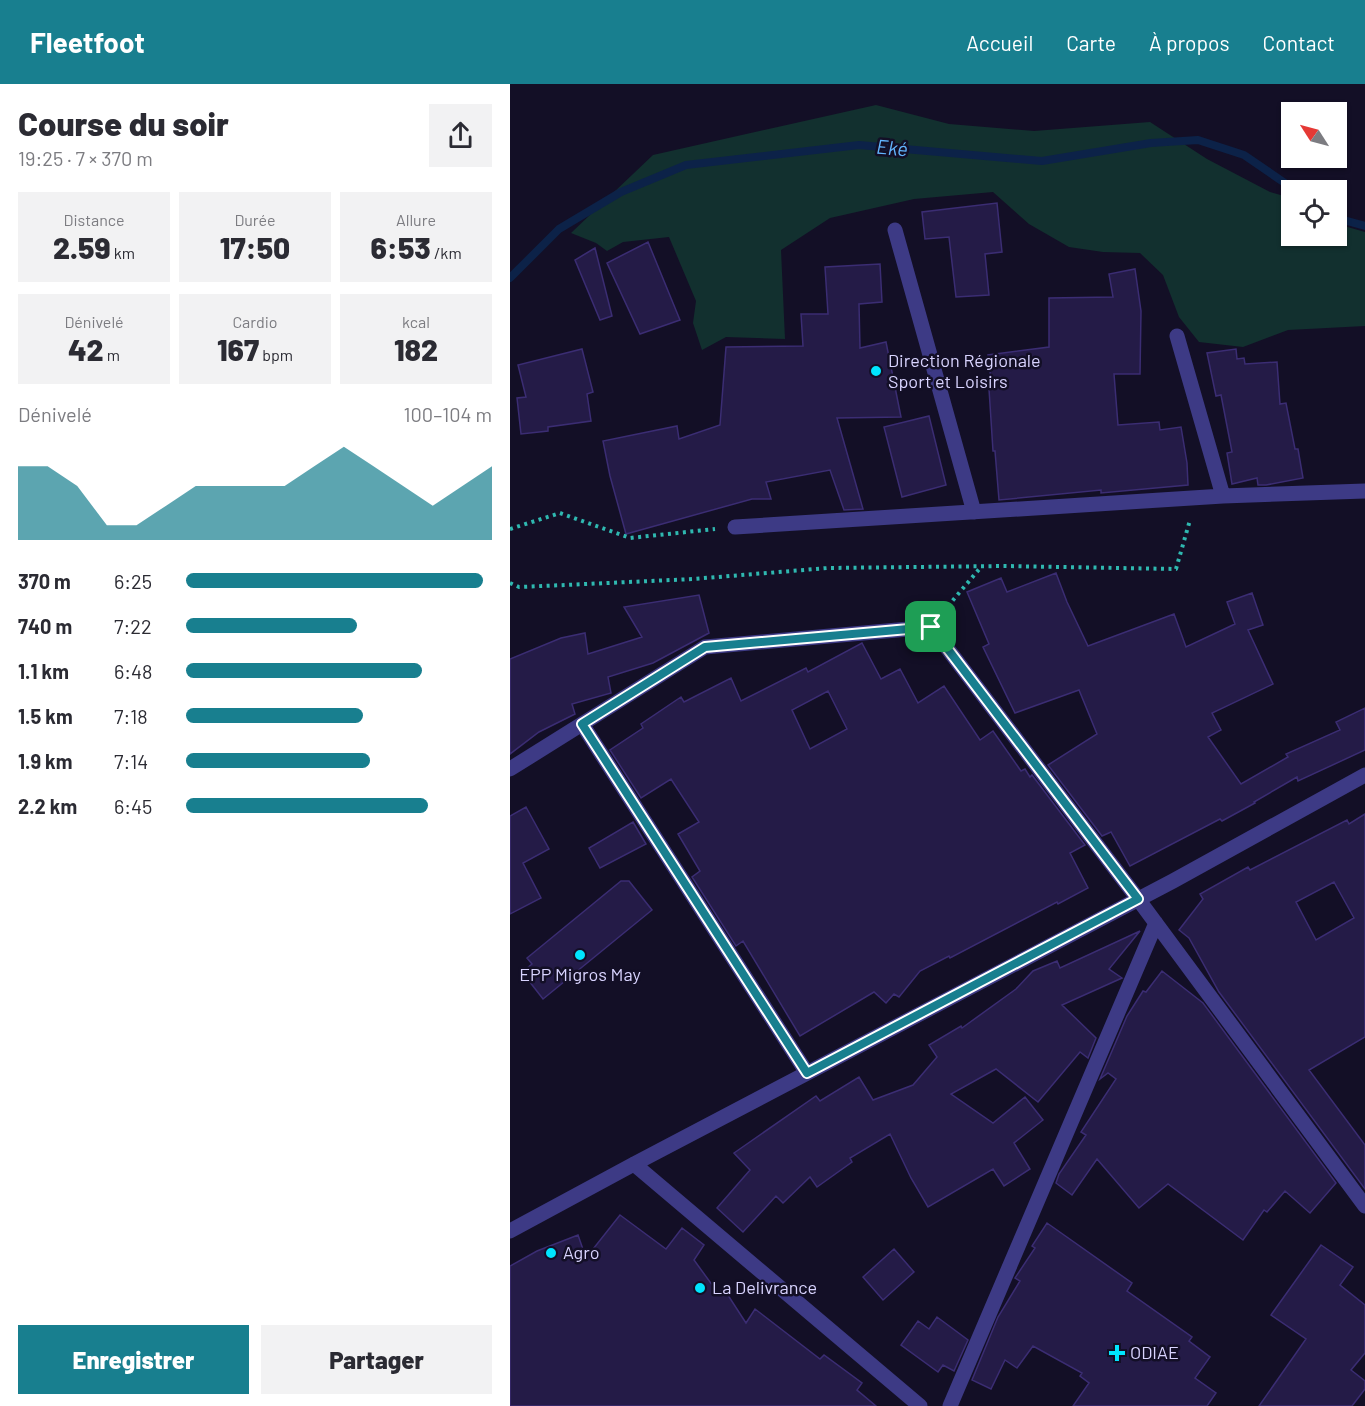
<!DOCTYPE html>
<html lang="fr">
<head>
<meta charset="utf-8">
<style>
	body { margin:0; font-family:Barlow,sans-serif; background:#f2f2f3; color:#2b2b33; height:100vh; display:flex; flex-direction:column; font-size:22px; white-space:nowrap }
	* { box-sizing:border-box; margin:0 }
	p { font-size:20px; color:#7c7c81 }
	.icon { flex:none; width:33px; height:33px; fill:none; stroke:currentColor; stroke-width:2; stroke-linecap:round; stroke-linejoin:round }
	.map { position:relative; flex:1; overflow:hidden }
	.panel { display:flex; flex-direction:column; background:#fff; width:510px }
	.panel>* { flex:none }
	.needle { width:39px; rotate:306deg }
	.controls { position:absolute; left:771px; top:18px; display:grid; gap:12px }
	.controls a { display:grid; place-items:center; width:66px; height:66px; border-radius:0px; background:#fff; box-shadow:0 2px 4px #0004; font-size:30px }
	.pin { position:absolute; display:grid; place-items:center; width:51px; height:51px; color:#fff; margin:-26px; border-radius:12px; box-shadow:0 3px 9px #0006 }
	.round { display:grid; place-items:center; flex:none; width:63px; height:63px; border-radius:0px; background:#f2f2f3 }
	.overview { display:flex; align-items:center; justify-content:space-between; height:102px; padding:0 18px }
	h1 { font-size:33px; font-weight:800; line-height:45px }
	.figures { display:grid; grid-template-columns:repeat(3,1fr); gap:9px; height:102px; padding:6px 18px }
	.figures div { display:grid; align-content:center; border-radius:0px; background:#f2f2f3; text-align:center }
	.figures b { font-size:30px; font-weight:800 }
	.figures small { font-size:16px; font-weight:400 }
	.figures p { font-size:16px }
	.chart { height:168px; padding:12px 18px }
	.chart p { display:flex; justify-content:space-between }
	.chart svg { width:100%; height:108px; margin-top:6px; fill:#187f8f; opacity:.7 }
	.button { display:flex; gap:12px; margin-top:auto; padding:12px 18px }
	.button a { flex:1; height:69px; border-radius:0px; background:#187f8f; color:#fff; font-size:24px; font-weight:800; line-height:69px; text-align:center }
	.button a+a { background:#f2f2f3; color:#2b2b33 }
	ul { padding:0 18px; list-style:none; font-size:20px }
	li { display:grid; grid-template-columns:96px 72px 1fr; align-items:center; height:45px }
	li i { height:15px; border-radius:8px; background:#187f8f }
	header { display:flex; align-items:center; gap:36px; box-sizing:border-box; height:84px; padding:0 30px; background:#187f8f; color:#fff }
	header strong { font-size:28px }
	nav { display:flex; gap:33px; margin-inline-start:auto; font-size:21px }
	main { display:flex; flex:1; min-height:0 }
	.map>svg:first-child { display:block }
</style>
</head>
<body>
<header>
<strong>Fleetfoot</strong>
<nav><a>Accueil</a><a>Carte</a><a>À propos</a><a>Contact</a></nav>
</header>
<main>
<section class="panel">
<div class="overview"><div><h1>Course du soir</h1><p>19:25 · 7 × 370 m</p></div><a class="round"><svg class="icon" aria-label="share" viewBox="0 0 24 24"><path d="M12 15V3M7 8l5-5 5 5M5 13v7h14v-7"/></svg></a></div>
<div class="figures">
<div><p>Distance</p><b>2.59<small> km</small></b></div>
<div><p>Durée</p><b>17:50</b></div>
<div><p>Allure</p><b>6:53<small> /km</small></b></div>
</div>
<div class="figures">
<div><p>Dénivelé</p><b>42<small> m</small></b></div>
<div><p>Cardio</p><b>167<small> bpm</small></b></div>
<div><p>kcal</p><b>182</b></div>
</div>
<div class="chart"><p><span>Dénivelé</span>100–104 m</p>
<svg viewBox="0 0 160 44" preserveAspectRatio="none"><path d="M0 44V14L10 14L20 22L30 38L40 38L50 30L60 22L70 22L80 22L90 22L100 14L110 6L120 14L130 22L140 30L150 22L160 14V44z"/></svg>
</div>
<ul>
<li><b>370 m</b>6:25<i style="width:97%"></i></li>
<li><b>740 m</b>7:22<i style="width:56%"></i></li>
<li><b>1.1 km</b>6:48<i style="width:77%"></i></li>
<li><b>1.5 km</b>7:18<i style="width:58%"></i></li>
<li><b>1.9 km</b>7:14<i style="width:60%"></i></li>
<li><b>2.2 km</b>6:45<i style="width:79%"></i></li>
</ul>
<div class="button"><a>Enregistrer</a><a>Partager</a></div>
</section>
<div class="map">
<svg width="855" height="1322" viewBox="0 0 855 1322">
	<rect width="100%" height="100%" fill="#130f26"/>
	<!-- green -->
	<path fill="#12302f" d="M 366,21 L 439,40 L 524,47 L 640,38 L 697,75 L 760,108 L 781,114 L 782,152 L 826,152 L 827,140 L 855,148 L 855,242 L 778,246 L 733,263 L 689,258 L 669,233 L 653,191 L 630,169 L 593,168 L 559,163 L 519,140 L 483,108 L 404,115 L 320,134 L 271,166 L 275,255 L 216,253 L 192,266 L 183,239 L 186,217 L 159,153 L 113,158 L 97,167 L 86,159 L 61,149 L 143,71 Z"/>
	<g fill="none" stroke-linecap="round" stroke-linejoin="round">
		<!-- stream -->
		<path stroke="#0c2248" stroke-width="8" d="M 826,134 L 855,142
			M 0,194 L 49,145 L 111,108 L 176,81 L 349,61 L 532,77 L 641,59 L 688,56 L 734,71 L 785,106"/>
	</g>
	<!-- building -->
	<path fill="#241b47" stroke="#3b2d73" stroke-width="1.5" fill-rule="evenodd" d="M 487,119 L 492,168 L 475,170 L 479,211 L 446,213 L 439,153 L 415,155 L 412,128 Z
		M 138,158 L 170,236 L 130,250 L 97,179 Z
		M 85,164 L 102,232 L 90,236 L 65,176 Z
		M 370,180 L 372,218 L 349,220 L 350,264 L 376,258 L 391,333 L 327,334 L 353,425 L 334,426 L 320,386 L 256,398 L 261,415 L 242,415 L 116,450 L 100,392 L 93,357 L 167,342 L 169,355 L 210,341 L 216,263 L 293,262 L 291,230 L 318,230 L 315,183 Z
		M 625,185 L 631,227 L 630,290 L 604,290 L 608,341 L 649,338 L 650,346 L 671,343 L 677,379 L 678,401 L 591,409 L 591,406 L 489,416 L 485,367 L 483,367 L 479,305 L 482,305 L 478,271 L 539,263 L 539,214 L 603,213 L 599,190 Z
		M 72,265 L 83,308 L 77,310 L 81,337 L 38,343 L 38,347 L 11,350 L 7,314 L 16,313 L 8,281 Z
		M 726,265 L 727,275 L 734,274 L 735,280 L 767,278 L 770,320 L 776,319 L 785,365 L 788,365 L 793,394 L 756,401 L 748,401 L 747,394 L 722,400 L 717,369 L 722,368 L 711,311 L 706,312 L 697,269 Z
		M 419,332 L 436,401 L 392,413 L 374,343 Z
		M 546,489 L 557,518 L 578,562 L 664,530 L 676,563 L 725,540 L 717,518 L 742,509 L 753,541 L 738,546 L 763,600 L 702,629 L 711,646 L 698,653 L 731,700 L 778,673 L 776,670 L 830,646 L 826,638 L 855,624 L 855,666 L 788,697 L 787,693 L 744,718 L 745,719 L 712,737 L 710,735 L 620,782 L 601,748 L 592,752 L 538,681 L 587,650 L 569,606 L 505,629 L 473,563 L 479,560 L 457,508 L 491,494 L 497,508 Z
		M 189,511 L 199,549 L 143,579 L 98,593 L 101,609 L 62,620 L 65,630 L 29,648 L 0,670 L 0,575 L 51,554 L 75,549 L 78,570 L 132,553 L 114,523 Z
		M 352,559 L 371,595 L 390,585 L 408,619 L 434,602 L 470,656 L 483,647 L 511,687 L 515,685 L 520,693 L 522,691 L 575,761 L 560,769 L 578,804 L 548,820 L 547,818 L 440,874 L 439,872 L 410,887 L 389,913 L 384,910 L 376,919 L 364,908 L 290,952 L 233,857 L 226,862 L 182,793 L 190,787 L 168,750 L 189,738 L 161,695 L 131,714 L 100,666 L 133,644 L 131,640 L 171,613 L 174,618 L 221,594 L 231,617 L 296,584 L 298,588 ZM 318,607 L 337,645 L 300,665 L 282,626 Z
		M 16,723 L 39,765 L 13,779 L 31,814 L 0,830 L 0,732 Z
		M 855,730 L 855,953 L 799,986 L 855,1061 L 855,1105 L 709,908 L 679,854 L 669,846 L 693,815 L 690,810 L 738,783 L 740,786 L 837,736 L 839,740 ZM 824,798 L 844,834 L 806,856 L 786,818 Z
		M 123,738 L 136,760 L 90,784 L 79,764 Z
		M 111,797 L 119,797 L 142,826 L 33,915 L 12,888 L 22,880 L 17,874 Z
		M 630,847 L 599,885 L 612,894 L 552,921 L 586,954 L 578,974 L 570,968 L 528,1018 L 486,985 L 441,1010 L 483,1039 L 515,1013 L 533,1036 L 504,1059 L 520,1085 L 494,1102 L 483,1085 L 418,1123 L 401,1094 L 380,1050 L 340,1074 L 342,1078 L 307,1103 L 300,1093 L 273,1119 L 266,1112 L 233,1148 L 207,1124 L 240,1086 L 224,1069 L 306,1012 L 310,1017 L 349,993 L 363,1016 L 403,1001 L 427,973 L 419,961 L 451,942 L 452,944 L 506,905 L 523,887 L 547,877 L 550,884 Z
		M 652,887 L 693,919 L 826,1099 L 800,1129 L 775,1107 L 757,1128 L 754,1126 L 733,1156 L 658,1100 L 629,1124 L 587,1075 L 562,1111 L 546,1099 L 549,1090 L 576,1051 L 571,1048 L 606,995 L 598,989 L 590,995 L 617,932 L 633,907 L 636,908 Z
		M 110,1131 L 156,1165 L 172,1144 L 194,1161 L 184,1176 L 208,1209 L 214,1205 L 236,1239 L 245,1225 L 310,1275 L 314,1271 L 352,1299 L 347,1306 L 366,1322 L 0,1322 L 0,1182 L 27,1167 L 68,1151 L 76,1174 Z
		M 537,1139 L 622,1199 L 617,1207 L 682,1253 L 679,1257 L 700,1273 L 685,1294 L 706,1309 L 697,1322 L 563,1322 L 579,1299 L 570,1292 L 572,1289 L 523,1262 L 507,1284 L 495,1276 L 481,1305 L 462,1296 L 488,1233 L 510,1197 L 505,1194 L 525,1164 L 522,1162 Z
		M 811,1161 L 843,1183 L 830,1201 L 855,1221 L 855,1269 L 841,1286 L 855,1297 L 855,1305 L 842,1322 L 749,1322 L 796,1255 L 761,1231 Z
		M 384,1165 L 404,1188 L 373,1216 L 353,1193 Z
		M 427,1233 L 458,1256 L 444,1287 L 433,1281 L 428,1288 L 391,1261 L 408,1237 L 419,1245 Z"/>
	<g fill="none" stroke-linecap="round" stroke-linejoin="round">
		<!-- path -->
		<path stroke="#2fb8b0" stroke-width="4" stroke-dasharray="3 4.5" stroke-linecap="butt" d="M 0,445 L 50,429 L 120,454 L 205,445
			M 0,499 L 9,503 L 55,501 L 183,495 L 318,484 L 494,482 L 666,485 L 680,436
			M 433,528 L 471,483"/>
		<!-- street -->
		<path stroke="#3d3a85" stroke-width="15" d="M 385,146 L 464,428
			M 667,252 L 713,412
			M 225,443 L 713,412 L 855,407
			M 72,640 L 297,989
			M 0,685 L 195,563 L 421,543 L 628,815 L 855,1122
			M 124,1080 L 410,1322
			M 0,1147 L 124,1080 L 663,797 L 855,691
			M 440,1322 L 646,839"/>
	</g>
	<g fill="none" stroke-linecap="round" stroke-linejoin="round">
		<!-- route casing -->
		<g stroke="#fff" stroke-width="12">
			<path id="route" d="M 421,543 L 628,815 L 297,989 L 72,640 L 195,563 Z"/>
		</g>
		<!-- route -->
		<use href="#route" stroke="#187f8f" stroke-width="8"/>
	</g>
	<!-- markers -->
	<g fill="#00e5ff" stroke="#130f26" stroke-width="2">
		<circle cx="366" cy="287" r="6"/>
		<circle cx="70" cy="871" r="6"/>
		<circle cx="41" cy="1169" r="6"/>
		<circle cx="190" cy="1204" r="6"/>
		<path d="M604 1260h6v6h6v6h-6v6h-6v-6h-6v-6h6z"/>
	</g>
	<g text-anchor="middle" stroke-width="5" stroke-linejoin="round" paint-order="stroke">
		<!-- poi labels -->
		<g font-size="18" fill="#d9d4ff" stroke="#130f26" text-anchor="start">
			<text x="378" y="283">Direction Régionale<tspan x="378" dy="21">Sport et Loisirs</tspan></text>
			<text x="70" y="897" text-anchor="middle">EPP Migros May</text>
			<text x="53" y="1175">Agro</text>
			<text x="202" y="1210">La Delivrance</text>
			<text x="620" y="1275">ODIAE</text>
		</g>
		<!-- water labels -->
		<g font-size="20" font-style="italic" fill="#62b6ff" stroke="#130f26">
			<text transform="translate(382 64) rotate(5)" y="7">Eké</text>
		</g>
	</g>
</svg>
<div class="controls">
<a><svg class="needle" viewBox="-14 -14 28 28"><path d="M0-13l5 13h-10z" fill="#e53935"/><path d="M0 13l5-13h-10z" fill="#7c7c81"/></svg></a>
<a><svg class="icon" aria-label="locate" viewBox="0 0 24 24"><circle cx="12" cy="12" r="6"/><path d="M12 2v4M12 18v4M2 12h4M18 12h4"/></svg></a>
</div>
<div class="pin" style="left:421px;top:543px;background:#1e9e55"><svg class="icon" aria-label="arrive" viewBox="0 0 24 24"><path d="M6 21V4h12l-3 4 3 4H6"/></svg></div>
</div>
</main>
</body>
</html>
